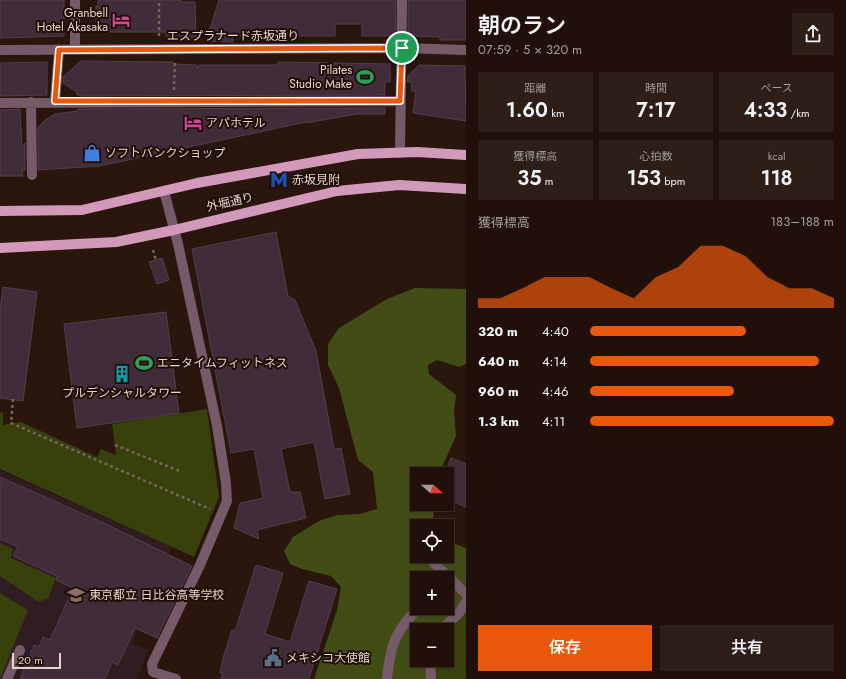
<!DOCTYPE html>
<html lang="ja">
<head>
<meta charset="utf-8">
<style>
	body { margin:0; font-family:Jost,"Noto Sans JP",sans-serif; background:#2d1e17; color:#f1f3f6; height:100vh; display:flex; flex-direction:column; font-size:15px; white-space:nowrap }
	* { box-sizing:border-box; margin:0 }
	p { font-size:13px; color:#a29d9c }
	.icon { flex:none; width:22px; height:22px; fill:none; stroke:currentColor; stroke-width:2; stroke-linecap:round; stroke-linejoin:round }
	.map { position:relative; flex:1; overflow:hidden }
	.panel { display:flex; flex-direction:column; background:#201009; width:380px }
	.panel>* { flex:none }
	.needle { width:26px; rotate:111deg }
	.buttons { position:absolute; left:410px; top:467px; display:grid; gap:8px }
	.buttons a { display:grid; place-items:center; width:44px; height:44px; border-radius:0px; background:#201009; box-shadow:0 1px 3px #0004,0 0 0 1px #3d302a; font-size:20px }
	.scale { position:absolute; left:12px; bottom:10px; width:49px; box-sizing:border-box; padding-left:4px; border:2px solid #e3d4ce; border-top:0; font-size:11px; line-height:14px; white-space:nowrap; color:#e3d4ce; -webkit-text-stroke:3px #200d04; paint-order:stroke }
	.pin { position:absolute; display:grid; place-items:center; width:34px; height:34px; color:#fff; margin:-17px; border:2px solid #fff; border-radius:50%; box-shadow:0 1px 4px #0007 }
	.round { display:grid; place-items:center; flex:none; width:42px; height:42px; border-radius:0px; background:#2d1e17 }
	.head { display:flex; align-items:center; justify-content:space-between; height:68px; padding:0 12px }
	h1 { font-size:22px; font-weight:600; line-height:30px }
	.figures { display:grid; grid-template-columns:repeat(3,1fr); gap:6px; height:68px; padding:4px 12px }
	.figures div { display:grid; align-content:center; border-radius:0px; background:#2d1e17; text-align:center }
	.figures b { font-size:20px; font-weight:600 }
	.figures small { font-size:11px; font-weight:400 }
	.figures p { font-size:11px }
	.chart { height:112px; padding:8px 12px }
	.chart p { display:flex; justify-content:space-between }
	.chart svg { width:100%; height:72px; margin-top:4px; fill:#ea580c; opacity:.7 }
	.button { display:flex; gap:8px; margin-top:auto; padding:8px 12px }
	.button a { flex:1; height:46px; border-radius:0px; background:#ea580c; color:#fff; font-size:16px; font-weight:600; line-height:46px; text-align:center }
	.button a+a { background:#2d1e17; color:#f1f3f6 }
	ul { padding:0 12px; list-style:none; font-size:13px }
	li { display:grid; grid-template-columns:64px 48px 1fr; align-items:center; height:30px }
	li i { height:10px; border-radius:5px; background:#ea580c }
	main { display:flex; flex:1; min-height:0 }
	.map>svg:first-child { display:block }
</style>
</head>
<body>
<main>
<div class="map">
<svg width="466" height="679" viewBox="0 0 466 679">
	<rect width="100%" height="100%" fill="#2a160c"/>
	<!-- education -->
	<path fill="#2f1d21" d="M 0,470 L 172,547 L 132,643 L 148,650 L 137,679 L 0,679 Z"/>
	<!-- green -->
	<path fill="#38410c" d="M 207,409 L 219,497 L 194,557 L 0,469 L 0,413 L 3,412 L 3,425 L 21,422 L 97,457 L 101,449 L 116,455 L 112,424 Z
		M 0,543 L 13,549 L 11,558 L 56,578 L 48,598 L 39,602 L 0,576 Z
		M 0,593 L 28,610 L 0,679 Z
		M 466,609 L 466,679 L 434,679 L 433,660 L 447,660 L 447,630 Z"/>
	<!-- forest -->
	<path fill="#424d16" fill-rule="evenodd" d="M 415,288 L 466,289 L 466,364 L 459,367 L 437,360 L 428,365 L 429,374 L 456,395 L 454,410 L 456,436 L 439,474 L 417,474 L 417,504 L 434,504 L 433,526 L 417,526 L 417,556 L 447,556 L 447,541 L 466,548 L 466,598 L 457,610 L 437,630 L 417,630 L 417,660 L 426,660 L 425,667 L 428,679 L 314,679 L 337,610 L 341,587 L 331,576 L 302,569 L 290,564 L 284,551 L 293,537 L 319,521 L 337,515 L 360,514 L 377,509 L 373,472 L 358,460 L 339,388 L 328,365 L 328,344 L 339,328 L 387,299 ZM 417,578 L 447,578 L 447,608 L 417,608 Z"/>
	<!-- building -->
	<path fill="#412c39" stroke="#543e4b" d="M 0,0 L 64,0 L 64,36 L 0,38 Z
		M 98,0 L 181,0 L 181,2 L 195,2 L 196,40 L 166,37 L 166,32 L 96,32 L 96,6 L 98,6 Z
		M 219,0 L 396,0 L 395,36 L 362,36 L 362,24 L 335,24 L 335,36 L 233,36 L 233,42 L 206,41 Z
		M 408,0 L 466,0 L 466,40 L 440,40 L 440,37 L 408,36 Z
		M 81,61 L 173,62 L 173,64 L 197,65 L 197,69 L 199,65 L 278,65 L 278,62 L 390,64 L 390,82 L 385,82 L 385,95 L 81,96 L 83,95 L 77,95 L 77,92 L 63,83 L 63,77 Z
		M 47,62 L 47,95 L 0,96 L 0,63 Z
		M 419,65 L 465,66 L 466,121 L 413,113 L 416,91 L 412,91 L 411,82 L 407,82 L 408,76 Z
		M 385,108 L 385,114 L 357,114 L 306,123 L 306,122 L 100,166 L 38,170 L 38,128 L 45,120 L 55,114 L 78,111 L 78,109 Z
		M 20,109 L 22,147 L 25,143 L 25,170 L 22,170 L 23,176 L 0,176 L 0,110 Z
		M 276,232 L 288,296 L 295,300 L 316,351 L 334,449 L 341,448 L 350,494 L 325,499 L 314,442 L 281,449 L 290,492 L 300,492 L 306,518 L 257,530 L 259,539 L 234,528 L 240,503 L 263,498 L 254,449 L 231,453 L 192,249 Z
		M 162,258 L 169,280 L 157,284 L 149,262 Z
		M 3,287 L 37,292 L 23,401 L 0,398 L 0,310 Z
		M 166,312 L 179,413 L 77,428 L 64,324 Z
		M 451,458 L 466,464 L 466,507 L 447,499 L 447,468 Z
		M 0,477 L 106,524 L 192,566 L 157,638 L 135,628 L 118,665 L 112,662 L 105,679 L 20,679 L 34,645 L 39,647 L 43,637 L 50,640 L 73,588 L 56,580 L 57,576 L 13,556 L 18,547 L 0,539 Z
		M 256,565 L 283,573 L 265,634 L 290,642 L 309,581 L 337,589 L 309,679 L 221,679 L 223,673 L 220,673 L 223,658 L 232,630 L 235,631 Z"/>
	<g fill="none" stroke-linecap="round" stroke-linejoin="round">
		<!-- path -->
		<path stroke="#77655c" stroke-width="2.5" stroke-dasharray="3 3" stroke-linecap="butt" d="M 159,36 L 159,0
			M 174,90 L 175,61
			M 153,250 L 156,260
			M 13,399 L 11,423 L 210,509
			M 115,445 L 182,472"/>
		<!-- minor -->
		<path stroke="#765a6a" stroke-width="10" d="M 75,0 L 75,49
			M 0,50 L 402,48 L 466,50
			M 55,101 L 59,50
			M 31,102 L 32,175
			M 0,103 L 400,101
			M 400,153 L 402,0
			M 164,191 L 178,244 L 217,426 L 226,483 L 227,501 L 200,565 L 152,664 L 153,672 L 176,679
			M 433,562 L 466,594
			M 441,630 L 459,613 L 466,602
			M 430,660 L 431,679
			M 7,679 L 20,650
			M 387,679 C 390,647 395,630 419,608"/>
		<!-- major -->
		<path stroke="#d399bb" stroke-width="10" d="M 0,211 L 82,210 L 197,183 L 358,154 L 417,152 L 466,155
			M 0,248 L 116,242 L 174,230 L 337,191 L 399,185 L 466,189"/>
	</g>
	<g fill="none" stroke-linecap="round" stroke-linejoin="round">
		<!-- route casing -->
		<g stroke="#fff" stroke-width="8">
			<path id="route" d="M 402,48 L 400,101 L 55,101 L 59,50 Z"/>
		</g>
		<!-- route -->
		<use href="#route" stroke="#ea580c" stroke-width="5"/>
	</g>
	<!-- icons -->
	<defs>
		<g id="hotel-bare" transform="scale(1.38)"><path d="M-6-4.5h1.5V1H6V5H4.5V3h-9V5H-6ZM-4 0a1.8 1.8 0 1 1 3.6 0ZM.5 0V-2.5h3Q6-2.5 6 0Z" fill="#d1479c" stroke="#200d04" stroke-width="2.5" paint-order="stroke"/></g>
		<g id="stadium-bare" transform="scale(1.38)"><path d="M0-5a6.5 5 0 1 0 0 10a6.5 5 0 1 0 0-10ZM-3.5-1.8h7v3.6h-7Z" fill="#2e9e5b" stroke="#200d04" stroke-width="2.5" paint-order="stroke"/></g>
		<g id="shop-bare" transform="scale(1.38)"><path d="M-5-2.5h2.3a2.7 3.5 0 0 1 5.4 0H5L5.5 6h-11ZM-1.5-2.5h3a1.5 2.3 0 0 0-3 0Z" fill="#3f7fe0" stroke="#200d04" stroke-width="2.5" paint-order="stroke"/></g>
		<g id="metro-bare" transform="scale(1.38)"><path d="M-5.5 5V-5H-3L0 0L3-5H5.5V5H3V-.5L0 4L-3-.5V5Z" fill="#1a4fb4" stroke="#200d04" stroke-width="2.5" paint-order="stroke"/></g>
		<g id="building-bare" transform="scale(1.38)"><path d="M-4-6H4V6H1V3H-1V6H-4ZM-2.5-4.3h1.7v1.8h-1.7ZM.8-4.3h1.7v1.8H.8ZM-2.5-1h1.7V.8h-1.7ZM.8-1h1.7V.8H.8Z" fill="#0f9aa8" stroke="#200d04" stroke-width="2.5" paint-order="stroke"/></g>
		<g id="school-bare" transform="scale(1.38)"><path d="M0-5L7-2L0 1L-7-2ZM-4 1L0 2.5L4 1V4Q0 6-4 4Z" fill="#8d6e63" stroke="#200d04" stroke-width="2.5" paint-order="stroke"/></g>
		<g id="civic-bare" transform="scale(1.38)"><path d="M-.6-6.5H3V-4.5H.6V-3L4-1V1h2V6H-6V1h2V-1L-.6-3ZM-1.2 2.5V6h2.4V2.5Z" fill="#5c6f8a" stroke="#200d04" stroke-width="2.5" paint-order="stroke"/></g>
	</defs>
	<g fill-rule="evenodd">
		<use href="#hotel-bare" x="121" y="20"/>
		<use href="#stadium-bare" x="365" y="77"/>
		<use href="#hotel-bare" x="193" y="123"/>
		<use href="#shop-bare" x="92" y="153"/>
		<use href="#metro-bare" x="279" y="180"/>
		<use href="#stadium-bare" x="144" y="363"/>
		<use href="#building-bare" x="122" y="374"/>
		<use href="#school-bare" x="76" y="595"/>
		<use href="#civic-bare" x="273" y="658"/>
	</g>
	<g text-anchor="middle" stroke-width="4" stroke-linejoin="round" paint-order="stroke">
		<!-- poi labels -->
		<g font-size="12" fill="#e3d4ce" stroke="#200d04" text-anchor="start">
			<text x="108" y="17" text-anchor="end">Granbell<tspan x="108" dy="14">Hotel Akasaka</tspan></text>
			<text x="352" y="74" text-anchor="end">Pilates<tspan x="352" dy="14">Studio Make</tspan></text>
			<text x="206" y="127">アパホテル</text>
			<text x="105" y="157">ソフトバンクショップ</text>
			<text x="292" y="184">赤坂見附</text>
			<text x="157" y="367">エニタイムフィットネス</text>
			<text x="122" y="397" text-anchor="middle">プルデンシャルタワー</text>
			<text x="89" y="599">東京都立 日比谷高等学校</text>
			<text x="286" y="662">メキシコ大使館</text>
		</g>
		<!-- street labels -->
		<g font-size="12" fill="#e3d4ce" stroke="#200d04">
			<text x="233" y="40">エスプラナード赤坂通り</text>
			<text transform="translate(230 202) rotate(-13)" y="4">外堀通り</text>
		</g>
	</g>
</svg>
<div class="buttons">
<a><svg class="needle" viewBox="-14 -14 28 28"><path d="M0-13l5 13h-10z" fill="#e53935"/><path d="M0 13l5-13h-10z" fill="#a29d9c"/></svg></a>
<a><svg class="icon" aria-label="locate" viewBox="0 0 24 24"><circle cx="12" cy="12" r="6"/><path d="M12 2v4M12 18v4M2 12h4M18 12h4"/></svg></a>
<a>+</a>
<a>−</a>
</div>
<div class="scale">20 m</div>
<div class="pin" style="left:402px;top:48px;background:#1e9e55"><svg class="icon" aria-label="arrive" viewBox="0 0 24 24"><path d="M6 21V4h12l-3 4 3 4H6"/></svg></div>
</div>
<section class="panel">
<div class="head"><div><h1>朝のラン</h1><p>07:59 · 5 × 320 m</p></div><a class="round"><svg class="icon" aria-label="share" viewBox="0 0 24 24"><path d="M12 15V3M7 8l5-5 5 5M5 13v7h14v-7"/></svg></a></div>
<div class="figures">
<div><p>距離</p><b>1.60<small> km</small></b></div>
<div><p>時間</p><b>7:17</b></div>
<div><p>ペース</p><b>4:33<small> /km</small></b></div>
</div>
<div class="figures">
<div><p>獲得標高</p><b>35<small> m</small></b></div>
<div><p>心拍数</p><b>153<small> bpm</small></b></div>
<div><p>kcal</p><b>118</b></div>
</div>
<div class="chart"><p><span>獲得標高</span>183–188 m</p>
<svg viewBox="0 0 160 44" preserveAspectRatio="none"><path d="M0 44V38L10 38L20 32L30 25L40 25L50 25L60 32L70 38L80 25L90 19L100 6L110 6L120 12L130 25L140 32L150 32L160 38V44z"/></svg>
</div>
<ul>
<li><b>320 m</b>4:40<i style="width:64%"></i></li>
<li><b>640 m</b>4:14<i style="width:94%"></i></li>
<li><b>960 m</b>4:46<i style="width:59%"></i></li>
<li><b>1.3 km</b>4:11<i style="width:100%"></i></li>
</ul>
<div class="button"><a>保存</a><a>共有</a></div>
</section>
</main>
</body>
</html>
